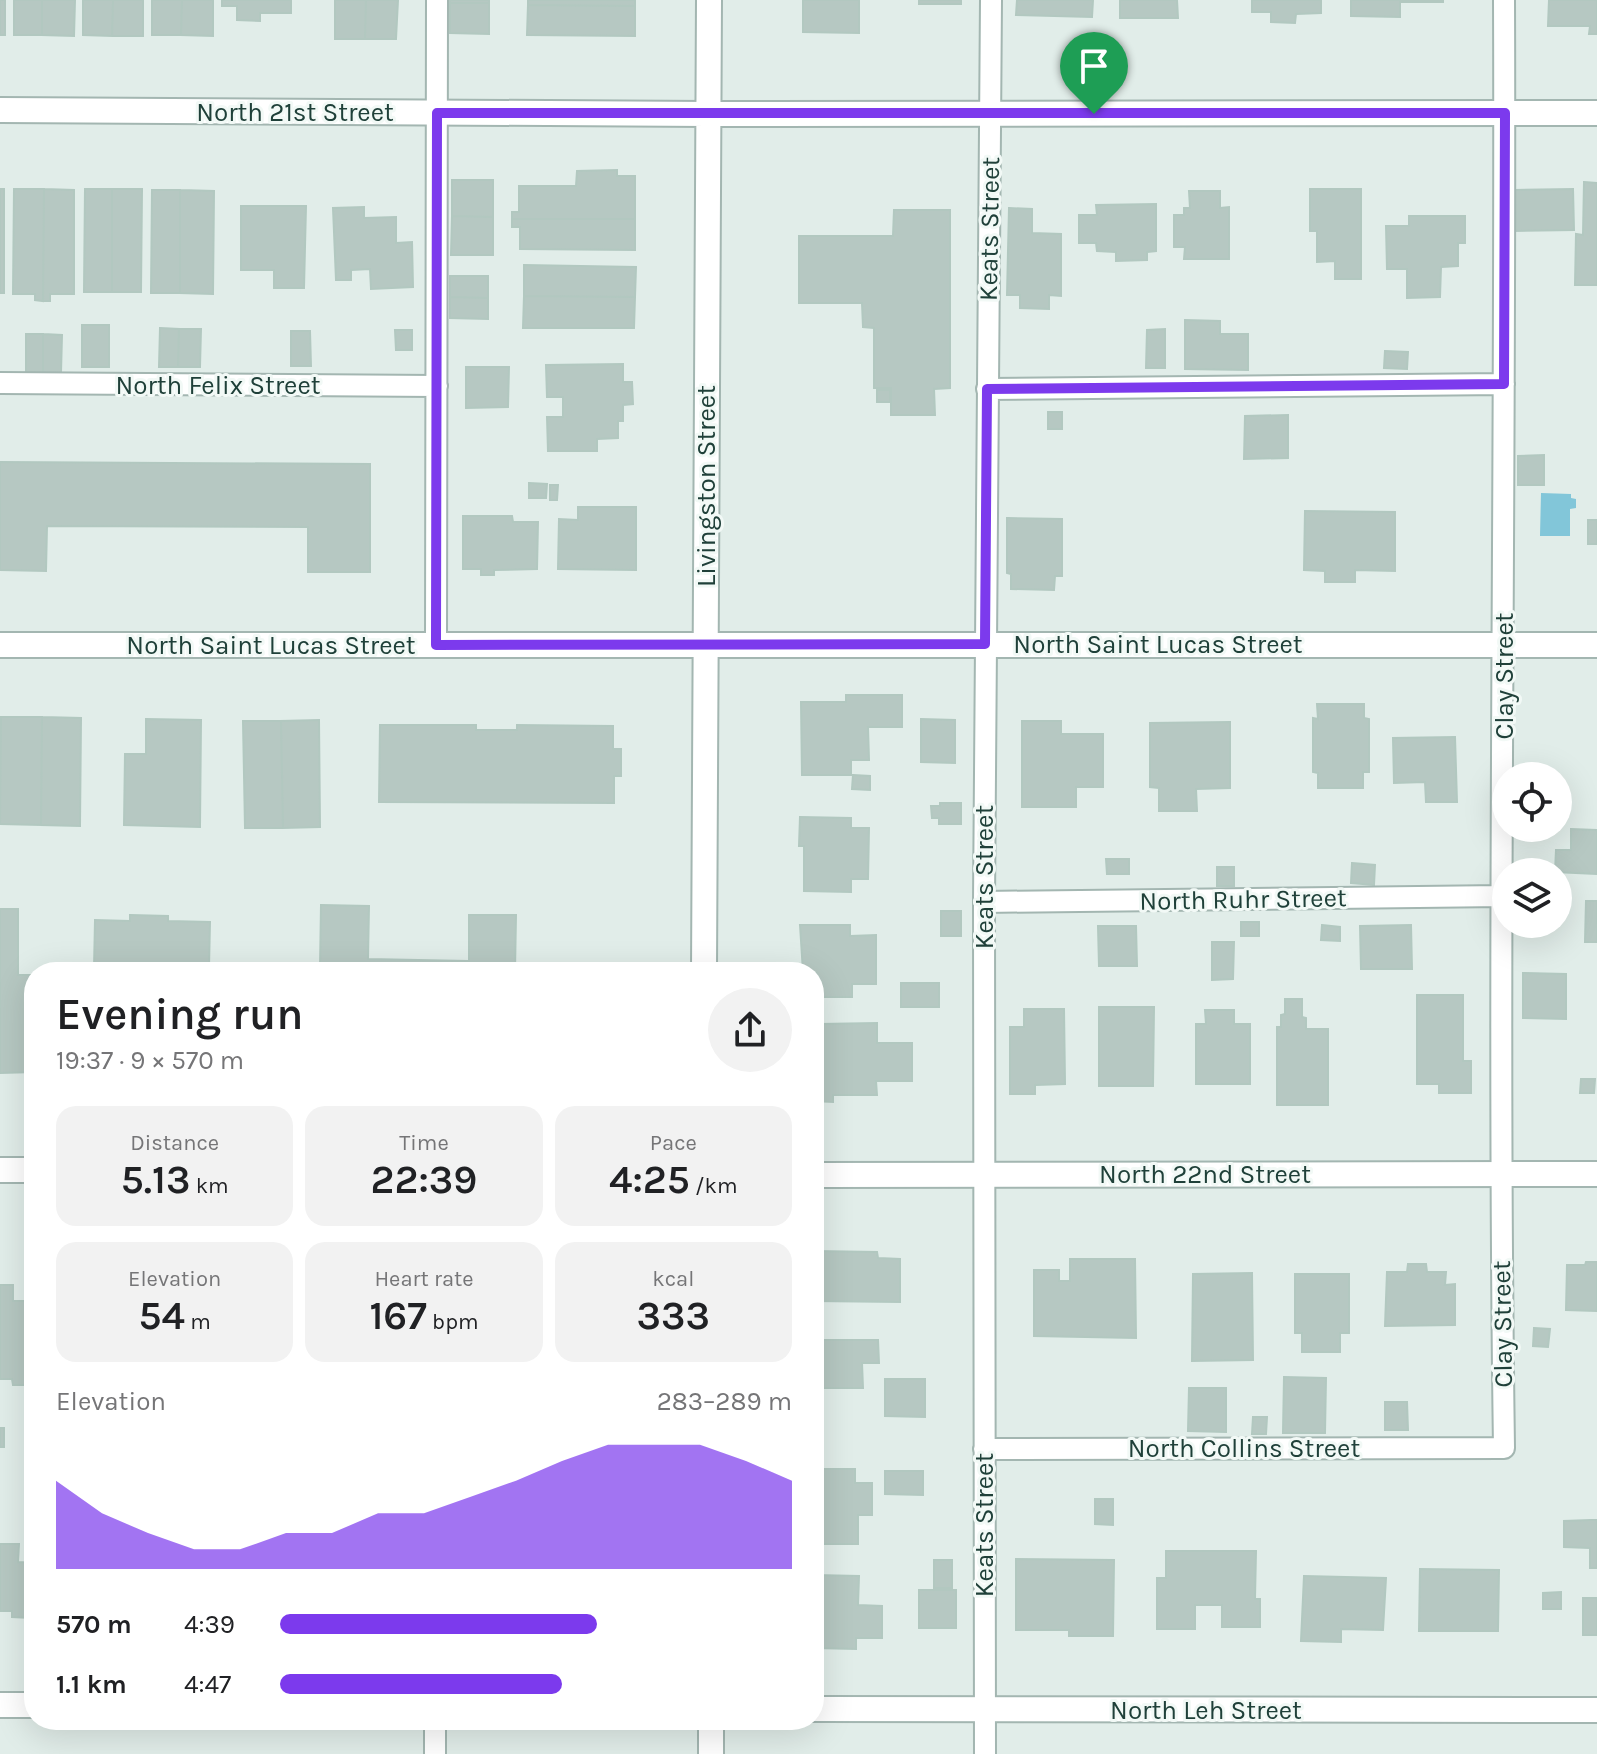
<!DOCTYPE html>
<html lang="en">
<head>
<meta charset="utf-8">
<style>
	body { margin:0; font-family:Karla,sans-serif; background:#f2f2f2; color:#202124; height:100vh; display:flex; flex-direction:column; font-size:30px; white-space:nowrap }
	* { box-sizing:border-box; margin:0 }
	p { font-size:26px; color:#757577 }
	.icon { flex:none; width:44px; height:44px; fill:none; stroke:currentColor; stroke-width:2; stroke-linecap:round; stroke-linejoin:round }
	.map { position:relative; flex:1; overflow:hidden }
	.details { position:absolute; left:24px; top:962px; width:800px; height:768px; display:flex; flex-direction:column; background:#fff; border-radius:32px; box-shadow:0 8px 32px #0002 }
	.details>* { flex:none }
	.buttons { position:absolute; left:1492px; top:762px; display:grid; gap:16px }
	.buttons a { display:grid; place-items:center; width:80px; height:80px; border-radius:50%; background:#fff; box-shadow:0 8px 32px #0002; font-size:40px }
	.pin { position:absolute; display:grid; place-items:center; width:68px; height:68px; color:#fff; margin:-82px -34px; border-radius:50% 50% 50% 0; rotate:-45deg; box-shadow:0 0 8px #0007 }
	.pin .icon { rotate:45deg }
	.round { display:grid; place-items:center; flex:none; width:84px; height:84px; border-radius:42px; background:#f2f2f2 }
	.headline { display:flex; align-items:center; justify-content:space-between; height:136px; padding:0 32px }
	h1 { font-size:44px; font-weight:600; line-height:60px }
	.figures { display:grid; grid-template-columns:repeat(3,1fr); gap:12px; height:136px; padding:8px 32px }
	.figures div { display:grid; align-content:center; border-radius:20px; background:#f2f2f2; text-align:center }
	.figures b { font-size:40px; font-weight:600 }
	.figures small { font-size:22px; font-weight:400 }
	.figures p { font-size:22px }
	.chart { height:224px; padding:16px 32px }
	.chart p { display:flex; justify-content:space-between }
	.chart svg { width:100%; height:144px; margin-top:8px; fill:#7c3aed; opacity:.7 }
	ul { padding:0 32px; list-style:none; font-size:26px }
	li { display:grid; grid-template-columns:128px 96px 1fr; align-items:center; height:60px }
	li i { height:20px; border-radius:10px; background:#7c3aed }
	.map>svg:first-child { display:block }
</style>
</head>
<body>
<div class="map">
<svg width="1597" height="1754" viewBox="0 0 1597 1754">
	<rect width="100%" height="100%" fill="#e1ede9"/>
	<!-- water -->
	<path fill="#82c6d9" d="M 1541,493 L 1571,494 L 1571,498 L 1576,499 L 1576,508 L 1570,509 L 1570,536 L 1540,536 Z"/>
	<!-- building -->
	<path fill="#b6c8c2" stroke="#b2c8c0" stroke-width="2" d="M 0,0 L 5,0 L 5,35 L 0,35 Z
		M 14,0 L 42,0 L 42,35 L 14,35 Z
		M 42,0 L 75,0 L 74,36 L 42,35 Z
		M 83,0 L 113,0 L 112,36 L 83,35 Z
		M 113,0 L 143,0 L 143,36 L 112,36 Z
		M 152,0 L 182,0 L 181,35 L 152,35 Z
		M 182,0 L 213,0 L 213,36 L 181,35 Z
		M 222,0 L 291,0 L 291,13 L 260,13 L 260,21 L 237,20 L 237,6 L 222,6 Z
		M 335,0 L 366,0 L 365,39 L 335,39 Z
		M 366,0 L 398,0 L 396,39 L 365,39 Z
		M 450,0 L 489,0 L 489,3 L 450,3 Z
		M 528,0 L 635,0 L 635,6 L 528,5 Z
		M 803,0 L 859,0 L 859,33 L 803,32 Z
		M 919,0 L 961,0 L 961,4 L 919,4 Z
		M 1017,0 L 1093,0 L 1092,17 L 1016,15 Z
		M 1120,0 L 1177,0 L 1178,18 L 1120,18 Z
		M 1252,0 L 1321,0 L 1321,13 L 1296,14 L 1295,23 L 1271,22 L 1271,12 L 1252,12 Z
		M 1351,0 L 1443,0 L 1443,2 L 1400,2 L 1400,17 L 1351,16 Z
		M 1549,0 L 1597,0 L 1597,34 L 1589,34 L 1590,26 L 1548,26 Z
		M 450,3 L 489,3 L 489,34 L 450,33 Z
		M 528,5 L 635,6 L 635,36 L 527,35 Z
		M 617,170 L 617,176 L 635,176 L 635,219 L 512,219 L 512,212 L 519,212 L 519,186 L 576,186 L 577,171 Z
		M 452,180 L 493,180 L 493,217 L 452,216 Z
		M 1584,182 L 1597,183 L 1597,285 L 1575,285 L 1576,234 L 1583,235 Z
		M 0,189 L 4,189 L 4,293 L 0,293 Z
		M 14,189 L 44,189 L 43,301 L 35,300 L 35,294 L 13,294 Z
		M 44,189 L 74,190 L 74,294 L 50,294 L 50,301 L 43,301 Z
		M 85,189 L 112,189 L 112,292 L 84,292 Z
		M 112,189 L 142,189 L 141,292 L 112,292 Z
		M 1310,189 L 1361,189 L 1361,279 L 1335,279 L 1335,261 L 1317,262 L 1317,231 L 1310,231 Z
		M 1573,189 L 1574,230 L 1514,231 L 1515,190 Z
		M 152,190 L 180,190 L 180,293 L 151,293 Z
		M 180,190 L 214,191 L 213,294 L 180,293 Z
		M 1189,191 L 1220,191 L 1220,208 L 1229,207 L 1229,259 L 1184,259 L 1185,247 L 1174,247 L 1174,215 L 1184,215 L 1184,208 L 1190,208 Z
		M 1156,204 L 1156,251 L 1147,252 L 1147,260 L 1116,261 L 1116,252 L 1097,251 L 1096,243 L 1079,243 L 1079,215 L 1097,215 L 1096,205 Z
		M 241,206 L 306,206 L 304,288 L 274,288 L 274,270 L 241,270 Z
		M 364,207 L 364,218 L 396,217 L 396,243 L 412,242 L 413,287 L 371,289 L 370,269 L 351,270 L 351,280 L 336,280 L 333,208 Z
		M 1009,208 L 1032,209 L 1032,233 L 1061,234 L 1061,296 L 1049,295 L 1049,309 L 1020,308 L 1020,295 L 1007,295 Z
		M 894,210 L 950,210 L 950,388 L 934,389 L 935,415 L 891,415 L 891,388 L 874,388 L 874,328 L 863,327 L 862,303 L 799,303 L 799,236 L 893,236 Z
		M 452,216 L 493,217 L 493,255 L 451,255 Z
		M 1409,216 L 1465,216 L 1465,243 L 1458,243 L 1458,266 L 1441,267 L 1440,297 L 1407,298 L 1407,269 L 1387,269 L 1386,226 L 1409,226 Z
		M 512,219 L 635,219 L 635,250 L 520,249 L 520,227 L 512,227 Z
		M 524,265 L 636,267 L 635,297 L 524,296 Z
		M 450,276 L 488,276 L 488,298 L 450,297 Z
		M 524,296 L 635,297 L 634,328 L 523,328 Z
		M 450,297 L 488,298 L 488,319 L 450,318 Z
		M 1185,320 L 1220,321 L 1220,334 L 1248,334 L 1248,370 L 1185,369 Z
		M 82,325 L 109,325 L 109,367 L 82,367 Z
		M 160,328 L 179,329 L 178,367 L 159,367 Z
		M 179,329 L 201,329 L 200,367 L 178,367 Z
		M 1165,329 L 1165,368 L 1146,368 L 1147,330 Z
		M 395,330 L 412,330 L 412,350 L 396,350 Z
		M 291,331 L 310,331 L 311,366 L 291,366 Z
		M 26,334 L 43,334 L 43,373 L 26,372 Z
		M 43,334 L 62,335 L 61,373 L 43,373 Z
		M 1385,351 L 1408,352 L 1407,369 L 1384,368 Z
		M 623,364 L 623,382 L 632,382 L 633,404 L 623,405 L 623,421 L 618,421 L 618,438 L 597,439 L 597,451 L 548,451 L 547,417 L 563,417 L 563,397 L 547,397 L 546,365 Z
		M 466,367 L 509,367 L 508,407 L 466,408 Z
		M 877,390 L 890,390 L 890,402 L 877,402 Z
		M 1048,412 L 1062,412 L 1062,429 L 1048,429 Z
		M 1288,415 L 1288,458 L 1244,459 L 1245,416 Z
		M 1544,455 L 1544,485 L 1518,485 L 1518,456 Z
		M 0,462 L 370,464 L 370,572 L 308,572 L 308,527 L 47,526 L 46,571 L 0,570 Z
		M 529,483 L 547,484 L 546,498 L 529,498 Z
		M 550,485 L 558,485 L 557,500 L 550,500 Z
		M 578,507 L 636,507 L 636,570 L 558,569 L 559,519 L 578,520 Z
		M 1305,511 L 1395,512 L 1395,571 L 1355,570 L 1355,582 L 1325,582 L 1325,571 L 1304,570 Z
		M 463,516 L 512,516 L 513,522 L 538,522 L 537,569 L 494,570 L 494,575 L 481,575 L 481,569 L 463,569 Z
		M 1007,518 L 1062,519 L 1062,576 L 1055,576 L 1054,590 L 1011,589 L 1011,574 L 1007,573 Z
		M 1588,520 L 1597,520 L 1597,544 L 1588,544 Z
		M 846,695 L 902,695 L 902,727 L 868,727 L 869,760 L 851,760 L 851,775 L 802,775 L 801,702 L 846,702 Z
		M 1317,704 L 1364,704 L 1364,718 L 1369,719 L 1369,772 L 1363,772 L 1363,788 L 1318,788 L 1318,773 L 1313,772 L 1313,718 L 1318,719 Z
		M 1,717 L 42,717 L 41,825 L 0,824 Z
		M 42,717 L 81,718 L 80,826 L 41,825 Z
		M 146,719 L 201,720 L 200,827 L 124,825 L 125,754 L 146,754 Z
		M 921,719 L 955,720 L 955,763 L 921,762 Z
		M 319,720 L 320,827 L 283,828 L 281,721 Z
		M 243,721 L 281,721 L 283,828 L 245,828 Z
		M 1022,721 L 1061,721 L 1061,734 L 1103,734 L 1103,787 L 1076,787 L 1076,807 L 1022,807 Z
		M 1230,722 L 1230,788 L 1196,789 L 1197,811 L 1159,811 L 1159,788 L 1150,787 L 1150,723 Z
		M 380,725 L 476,725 L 476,730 L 517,730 L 517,725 L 613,726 L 613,749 L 621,749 L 621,776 L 614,776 L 614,803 L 379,802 Z
		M 1455,737 L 1457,802 L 1426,802 L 1425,782 L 1394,783 L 1393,738 Z
		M 853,775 L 870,776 L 870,790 L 852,789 Z
		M 940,803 L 961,803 L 961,824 L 939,824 L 939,818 L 932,818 L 931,806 L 940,806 Z
		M 800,817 L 851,818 L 851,828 L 869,828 L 868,879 L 851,879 L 851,892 L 804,891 L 804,846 L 799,846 Z
		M 1571,829 L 1597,830 L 1597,874 L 1555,872 L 1556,850 L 1571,850 Z
		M 1106,859 L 1129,859 L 1129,874 L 1107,874 Z
		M 1352,863 L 1375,865 L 1374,885 L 1351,883 Z
		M 1217,867 L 1234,867 L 1234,886 L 1217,886 Z
		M 1586,901 L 1597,901 L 1597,942 L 1585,942 Z
		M 321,905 L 369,906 L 368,959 L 469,961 L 469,915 L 516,915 L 515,972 L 271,972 L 271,968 L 320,968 Z
		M 0,909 L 18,909 L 18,975 L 34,975 L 34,1072 L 0,1073 Z
		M 941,911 L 961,911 L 961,936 L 941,936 Z
		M 130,915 L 168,916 L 168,921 L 210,922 L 209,967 L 184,967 L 184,972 L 112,972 L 112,969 L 94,969 L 95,920 L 130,921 Z
		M 1241,922 L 1259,922 L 1259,936 L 1241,936 Z
		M 800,925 L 850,925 L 850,936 L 876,935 L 876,984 L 852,984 L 852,997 L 814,997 L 814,972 L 803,972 Z
		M 1322,925 L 1340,927 L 1340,941 L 1321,940 Z
		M 1411,925 L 1412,969 L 1361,969 L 1360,926 Z
		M 1098,926 L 1136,926 L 1137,966 L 1099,966 Z
		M 1212,942 L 1234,942 L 1233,979 L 1212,980 Z
		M 1523,973 L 1566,974 L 1566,1019 L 1523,1018 Z
		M 901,983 L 939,983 L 939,1007 L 901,1007 Z
		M 1417,995 L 1463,995 L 1463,1061 L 1471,1061 L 1471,1093 L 1439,1093 L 1439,1084 L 1417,1084 Z
		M 1285,999 L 1302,999 L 1302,1017 L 1306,1018 L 1306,1029 L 1328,1029 L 1328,1105 L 1277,1105 L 1277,1027 L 1281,1027 L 1281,1015 L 1285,1014 Z
		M 1099,1007 L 1154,1007 L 1153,1086 L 1099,1086 Z
		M 1024,1009 L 1064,1009 L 1065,1084 L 1035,1085 L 1035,1094 L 1010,1094 L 1010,1027 L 1024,1027 Z
		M 1205,1010 L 1234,1010 L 1234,1024 L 1250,1024 L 1250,1084 L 1196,1084 L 1196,1024 L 1206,1024 Z
		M 877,1023 L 877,1043 L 912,1043 L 912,1081 L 876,1081 L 877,1095 L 833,1095 L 833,1102 L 814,1101 L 814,1028 L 821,1028 L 820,1024 Z
		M 1581,1079 L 1595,1079 L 1594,1093 L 1580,1093 Z
		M 814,1251 L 877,1252 L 878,1258 L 900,1259 L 900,1302 L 814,1301 Z
		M 1070,1259 L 1135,1259 L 1136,1338 L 1034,1336 L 1034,1270 L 1059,1270 L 1059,1281 L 1070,1281 Z
		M 1586,1262 L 1597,1262 L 1597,1311 L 1566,1310 L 1567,1265 L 1585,1265 Z
		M 1408,1264 L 1426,1264 L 1427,1272 L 1446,1272 L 1445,1285 L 1455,1284 L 1455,1325 L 1385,1326 L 1387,1272 L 1407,1272 Z
		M 1252,1273 L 1253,1360 L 1192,1361 L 1193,1274 Z
		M 1295,1274 L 1349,1274 L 1349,1333 L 1340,1333 L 1340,1352 L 1302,1352 L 1302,1333 L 1295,1333 Z
		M 0,1285 L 13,1285 L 13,1301 L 28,1301 L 28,1323 L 34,1323 L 34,1385 L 13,1385 L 12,1379 L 0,1379 Z
		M 1534,1328 L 1550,1329 L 1548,1347 L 1533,1346 Z
		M 814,1340 L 878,1340 L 879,1363 L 862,1363 L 863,1388 L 814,1388 Z
		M 1284,1377 L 1326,1378 L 1325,1433 L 1283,1433 Z
		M 885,1379 L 925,1379 L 925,1417 L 885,1416 Z
		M 1189,1388 L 1226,1388 L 1226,1432 L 1188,1431 Z
		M 1385,1402 L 1407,1402 L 1408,1430 L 1385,1430 Z
		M 1253,1417 L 1267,1417 L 1266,1434 L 1252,1434 Z
		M 0,1428 L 4,1428 L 4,1447 L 0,1447 Z
		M 814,1469 L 855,1469 L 855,1483 L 872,1483 L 872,1515 L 858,1515 L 858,1544 L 814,1544 Z
		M 885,1471 L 923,1471 L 923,1495 L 885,1494 Z
		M 1095,1499 L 1113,1499 L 1113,1525 L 1095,1524 Z
		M 1591,1520 L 1597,1520 L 1597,1568 L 1590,1568 L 1590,1548 L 1564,1547 L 1564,1521 Z
		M 0,1544 L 19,1544 L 18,1562 L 34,1563 L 34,1630 L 32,1630 L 32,1618 L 12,1617 L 12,1611 L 0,1611 Z
		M 1166,1551 L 1256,1551 L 1255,1599 L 1260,1599 L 1260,1627 L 1222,1627 L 1222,1605 L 1195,1605 L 1195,1629 L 1157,1629 L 1157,1578 L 1166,1578 Z
		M 1016,1559 L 1114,1560 L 1113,1636 L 1069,1636 L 1069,1630 L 1016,1630 Z
		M 934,1560 L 952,1560 L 952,1588 L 934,1588 Z
		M 1420,1569 L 1499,1570 L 1498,1631 L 1419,1631 Z
		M 814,1575 L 859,1576 L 858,1605 L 882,1606 L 882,1638 L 856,1638 L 856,1649 L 814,1648 Z
		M 1304,1576 L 1386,1578 L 1383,1630 L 1341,1629 L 1341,1642 L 1301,1641 Z
		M 919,1590 L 956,1590 L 956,1628 L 919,1628 Z
		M 1561,1592 L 1561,1609 L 1543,1609 L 1543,1593 Z
		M 1583,1598 L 1597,1598 L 1597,1635 L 1583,1635 Z"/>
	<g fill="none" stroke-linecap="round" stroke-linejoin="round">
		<!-- service casing -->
		<g stroke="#a3b6b1" stroke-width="24">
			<path id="service" d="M 0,383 L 437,386
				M 987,389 L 1504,384
				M 436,645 L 437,0
				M 984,902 L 1502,896
				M 984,1449 L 1504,1448 C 1497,965 1506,483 1504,0
				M 435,1754 L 435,1720
				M 985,1754 L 984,902 L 991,0"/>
		</g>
		<!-- minor casing -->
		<g stroke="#a3b6b1" stroke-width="28">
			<path id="minor" d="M 0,110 L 707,114 L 1597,113
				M 0,645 L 1597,645
				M 704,972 L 709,0
				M 0,1170 L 34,1170
				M 814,1175 L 1597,1174
				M 0,1705 L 34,1705
				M 814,1709 L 1597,1710
				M 711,1754 L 711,1720"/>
		</g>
		<!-- service -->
		<use href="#service" stroke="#fff" stroke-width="20"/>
		<!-- minor -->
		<use href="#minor" stroke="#fff" stroke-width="24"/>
	</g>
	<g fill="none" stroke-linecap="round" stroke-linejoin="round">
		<!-- route casing -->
		<g stroke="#fff" stroke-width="16">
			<path id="route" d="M 437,113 L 1505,113 L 1504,384 L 987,389 L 985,644 L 436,645 Z"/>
		</g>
		<!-- route -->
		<use href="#route" stroke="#7c3aed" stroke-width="10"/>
	</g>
	<g text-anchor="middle" stroke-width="6" stroke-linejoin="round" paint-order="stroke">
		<!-- street labels -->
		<g font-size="26" fill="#1f4039" stroke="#f2f9f6">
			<text x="295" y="121">North 21st Street</text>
			<text transform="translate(989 229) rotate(-89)" y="9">Keats Street</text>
			<text x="218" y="394">North Felix Street</text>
			<text transform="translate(706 486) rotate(-90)" y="9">Livingston Street</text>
			<text x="1158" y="653">North Saint Lucas Street</text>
			<text x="271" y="654">North Saint Lucas Street</text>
			<text transform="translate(1504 676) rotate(-90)" y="9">Clay Street</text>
			<text transform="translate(984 877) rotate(-90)" y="9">Keats Street</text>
			<text transform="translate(1243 899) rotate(-1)" y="9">North Ruhr Street</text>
			<text x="1205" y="1183">North 22nd Street</text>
			<text transform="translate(1502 1324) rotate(-91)" y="9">Clay Street</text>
			<text x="1244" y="1457">North Collins Street</text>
			<text transform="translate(984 1525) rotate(-90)" y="9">Keats Street</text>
			<text x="1206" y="1719">North Leh Street</text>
		</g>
	</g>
</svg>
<div class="buttons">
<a><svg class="icon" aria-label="locate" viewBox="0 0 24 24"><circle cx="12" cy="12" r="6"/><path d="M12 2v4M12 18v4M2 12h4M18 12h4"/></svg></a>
<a><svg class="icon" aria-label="layers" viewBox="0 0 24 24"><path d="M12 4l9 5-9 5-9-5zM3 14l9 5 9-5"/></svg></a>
</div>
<div class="pin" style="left:1094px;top:114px;background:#1e9e55"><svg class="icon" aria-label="arrive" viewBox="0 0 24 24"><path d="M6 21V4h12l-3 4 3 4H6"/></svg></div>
<section class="details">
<div class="headline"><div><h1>Evening run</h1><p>19:37 · 9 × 570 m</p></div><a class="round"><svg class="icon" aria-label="share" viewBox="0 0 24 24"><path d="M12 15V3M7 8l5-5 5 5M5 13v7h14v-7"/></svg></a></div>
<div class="figures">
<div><p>Distance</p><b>5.13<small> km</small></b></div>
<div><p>Time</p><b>22:39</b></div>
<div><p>Pace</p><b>4:25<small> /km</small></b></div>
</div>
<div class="figures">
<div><p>Elevation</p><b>54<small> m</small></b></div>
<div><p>Heart rate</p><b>167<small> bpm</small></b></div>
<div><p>kcal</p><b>333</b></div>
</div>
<div class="chart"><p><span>Elevation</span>283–289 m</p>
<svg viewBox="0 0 160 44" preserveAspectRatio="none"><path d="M0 44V17L10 27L20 33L30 38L40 38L50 33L60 33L70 27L80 27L90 22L100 17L110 11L120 6L130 6L140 6L150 11L160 17V44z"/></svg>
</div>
<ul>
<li><b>570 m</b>4:39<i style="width:62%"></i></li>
<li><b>1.1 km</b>4:47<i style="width:55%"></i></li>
</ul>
</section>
</div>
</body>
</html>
